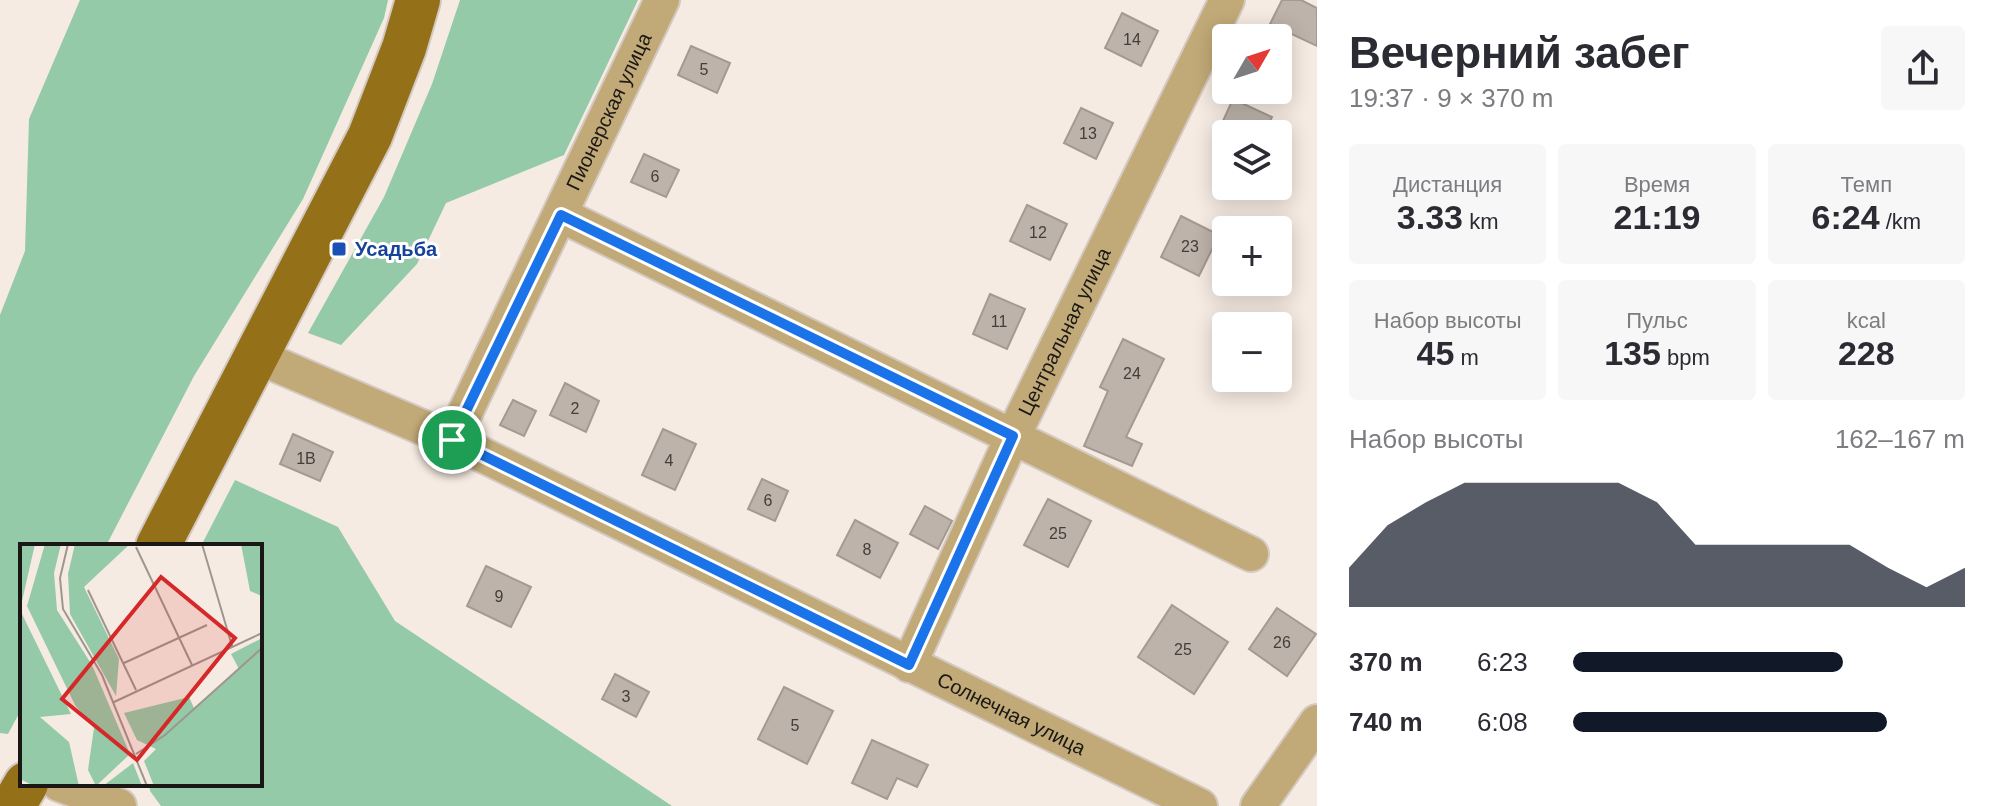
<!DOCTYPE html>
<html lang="ru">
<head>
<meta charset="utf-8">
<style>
	body { margin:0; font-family:Arial,sans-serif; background:#f7f7f7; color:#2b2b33; height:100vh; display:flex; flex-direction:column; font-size:30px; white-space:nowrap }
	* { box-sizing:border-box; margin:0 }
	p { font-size:26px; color:#7c7c81 }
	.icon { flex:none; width:44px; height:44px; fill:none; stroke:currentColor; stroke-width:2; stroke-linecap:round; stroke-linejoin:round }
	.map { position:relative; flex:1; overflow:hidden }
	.panel { display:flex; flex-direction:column; background:#fff; width:680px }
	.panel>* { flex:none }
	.needle { width:52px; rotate:51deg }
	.tools { position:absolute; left:1212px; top:24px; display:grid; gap:16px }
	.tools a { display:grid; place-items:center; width:80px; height:80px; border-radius:8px; background:#fff; box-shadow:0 4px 20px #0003; font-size:40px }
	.pin { position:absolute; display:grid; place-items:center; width:68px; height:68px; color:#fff; margin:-34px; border:4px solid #fff; border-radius:50%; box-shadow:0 2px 8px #0007 }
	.round { display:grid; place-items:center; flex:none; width:84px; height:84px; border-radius:8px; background:#f7f7f7 }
	.head { display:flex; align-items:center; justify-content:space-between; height:136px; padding:0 32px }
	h1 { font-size:44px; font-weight:700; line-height:60px }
	.figures { display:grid; grid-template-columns:repeat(3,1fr); gap:12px; height:136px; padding:8px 32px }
	.figures div { display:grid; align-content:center; border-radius:8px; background:#f7f7f7; text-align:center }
	.figures b { font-size:34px; font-weight:700 }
	.figures small { font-size:22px; font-weight:400 }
	.figures p { font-size:22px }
	.chart { height:224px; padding:16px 32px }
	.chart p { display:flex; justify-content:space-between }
	.chart svg { width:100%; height:144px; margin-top:8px; fill:#111827; opacity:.7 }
	ul { padding:0 32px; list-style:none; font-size:26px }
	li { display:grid; grid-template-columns:128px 96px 1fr; align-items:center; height:60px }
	li i { height:20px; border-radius:10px; background:#111827 }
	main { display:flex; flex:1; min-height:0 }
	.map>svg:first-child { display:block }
</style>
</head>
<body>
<main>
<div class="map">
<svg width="1317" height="806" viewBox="0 0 1317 806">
	<rect width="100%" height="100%" fill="#f6ebe2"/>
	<!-- green -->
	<path fill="#94caa7" d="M 80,0 L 388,0 L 384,18 L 303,199 L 194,376 L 106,546 L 22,546 L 22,708 L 8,734 L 0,733 L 0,315 L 25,251 L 29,119 Z
		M 460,0 L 638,0 L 564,155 L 446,203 L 417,264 L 341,345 L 308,333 L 384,197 L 432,84 Z
		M 235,480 L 338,527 L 395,621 L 672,806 L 161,806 L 150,791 L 149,784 L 260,784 L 260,546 L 201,546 Z"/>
	<!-- building -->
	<path fill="#bdb3aa" stroke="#a39a91" stroke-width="2" d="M 1282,0 L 1301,0 L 1317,8 L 1317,46 L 1270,24 Z
		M 1122,13 L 1158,31 L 1141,66 L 1105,48 Z
		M 691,46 L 730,63 L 717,93 L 678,75 Z
		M 1233,99 L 1272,117 L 1264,134 L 1217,134 Z
		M 1081,108 L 1113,123 L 1096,159 L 1064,143 Z
		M 644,154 L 679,170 L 666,197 L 631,182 Z
		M 1027,205 L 1067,224 L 1050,260 L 1010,241 Z
		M 1181,216 L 1219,235 L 1199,276 L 1161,257 Z
		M 990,294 L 1025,309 L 1007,349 L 973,334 Z
		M 1123,339 L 1164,359 L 1126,437 L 1142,444 L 1132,466 L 1084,446 L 1108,391 L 1100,387 Z
		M 565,383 L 599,401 L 586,432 L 550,415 Z
		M 513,400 L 536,411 L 524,436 L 500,425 Z
		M 663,429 L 696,444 L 675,490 L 642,475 Z
		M 293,434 L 333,452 L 320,481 L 280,464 Z
		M 762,479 L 788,491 L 775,521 L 748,509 Z
		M 1048,499 L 1091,521 L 1068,567 L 1024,545 Z
		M 925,506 L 952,521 L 938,549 L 910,534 Z
		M 855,520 L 898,543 L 880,578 L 837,555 Z
		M 486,566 L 531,587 L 511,627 L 467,606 Z
		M 1172,605 L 1228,642 L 1194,694 L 1138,657 Z
		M 1277,608 L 1316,634 L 1287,676 L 1249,649 Z
		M 615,674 L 649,692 L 636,717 L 602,699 Z
		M 784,687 L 833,711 L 807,764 L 758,739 Z
		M 872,740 L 928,765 L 917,787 L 897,778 L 887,799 L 852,783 Z"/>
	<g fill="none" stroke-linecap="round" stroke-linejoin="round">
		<!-- minor casing -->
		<g stroke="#d3c9c1" stroke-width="38">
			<g id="minor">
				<path d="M 561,215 L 1251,554"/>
				<path id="s1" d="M 256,356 L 452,440 L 1200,806"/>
				<path id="s2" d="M 452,440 L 662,0"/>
				<path id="s3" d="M 909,665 L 1013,436 L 1227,0"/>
				<path d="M 59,784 L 119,806"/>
				<path d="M 1258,806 L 1317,722"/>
			</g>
		</g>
		<!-- major casing -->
		<g stroke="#d3c9c1" stroke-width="48">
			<path id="major" d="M 158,546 L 370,136 L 404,48 L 418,0
				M 13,806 L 26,784"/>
		</g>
		<!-- minor -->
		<use href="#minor" stroke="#c2aa78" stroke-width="34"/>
		<!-- major -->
		<use href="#major" stroke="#947119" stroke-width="44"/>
	</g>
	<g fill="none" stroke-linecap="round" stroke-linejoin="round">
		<!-- route casing -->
		<g stroke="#fff" stroke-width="16">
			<path id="route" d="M 561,215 L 1013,436 L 909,665 L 452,440 Z"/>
		</g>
		<!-- route -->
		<use href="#route" stroke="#1a73e8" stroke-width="10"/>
	</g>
	<!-- markers -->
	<rect fill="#1a4fb4" stroke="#fff" stroke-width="3" x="331" y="241" width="16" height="16" rx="4"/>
	<g text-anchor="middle" stroke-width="6" stroke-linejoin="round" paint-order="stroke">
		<!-- number labels -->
		<g font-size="16" fill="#433e3a">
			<text x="1132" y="45">14</text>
			<text x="704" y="75">5</text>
			<text x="1088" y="139">13</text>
			<text x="655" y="182">6</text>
			<text x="1038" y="238">12</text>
			<text x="1190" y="252">23</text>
			<text x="999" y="327">11</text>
			<text x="1132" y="379">24</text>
			<text x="575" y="414">2</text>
			<text x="306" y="464">1В</text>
			<text x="669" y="466">4</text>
			<text x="768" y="506">6</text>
			<text x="1058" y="539">25</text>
			<text x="867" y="555">8</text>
			<text x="499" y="602">9</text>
			<text x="1282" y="648">26</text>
			<text x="1183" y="655">25</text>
			<text x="626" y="702">3</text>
			<text x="795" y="731">5</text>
		</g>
		<!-- street labels -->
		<g font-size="20" fill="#1a1714" stroke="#fff">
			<text dy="7" stroke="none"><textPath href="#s2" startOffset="364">Пионерская улица</textPath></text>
			<text dy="7" stroke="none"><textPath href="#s3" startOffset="368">Центральная улица</textPath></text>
			<text dy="7" stroke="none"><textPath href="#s1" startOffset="836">Солнечная улица</textPath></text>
		</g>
		<!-- transit labels -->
		<g font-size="20" font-weight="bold" fill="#164399" stroke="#fff" text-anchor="start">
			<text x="355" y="256">Усадьба</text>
		</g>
	</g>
	<!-- overview -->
	<g transform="translate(20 544)">
		<rect width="242" height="242" fill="#f6ebe2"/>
		<path d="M 0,0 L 15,0 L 0,66 L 51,170 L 20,173 L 49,198 L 59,242 L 14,242 L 0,235 ZM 25,0 L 41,0 L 34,29 L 37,66 L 72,121 L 110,210 L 76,242 L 68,226 L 74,184 L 55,161 L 7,62 ZM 55,0 L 110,0 L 64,43 L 99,115 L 96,152 L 50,70 L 48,30 ZM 221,0 L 242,0 L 242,52 L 230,47 ZM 242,94 L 242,242 L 134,242 L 124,217 L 136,205 L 117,196 L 104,169 L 169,153 L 174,164 L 219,125 L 211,110 ZM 113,219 L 122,242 L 83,242 Z" fill="#94caa7"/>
		<path fill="none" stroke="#9e9690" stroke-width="2" d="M 48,0 L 40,34 L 43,65 L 82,131 L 127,242M 182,0 L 212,102M 116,3 L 172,121M 68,46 L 116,146M 104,119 L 187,81M 94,158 L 242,89M 116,210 L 145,191 L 242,104"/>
		<path fill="#d62828" fill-opacity="0.15" stroke="#d62828" stroke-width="4" d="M 141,33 L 215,94 L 117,216 L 42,155 Z"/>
		<rect width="242" height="242" fill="none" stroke="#1a1714" stroke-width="4"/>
	</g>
</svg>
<div class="tools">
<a><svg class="needle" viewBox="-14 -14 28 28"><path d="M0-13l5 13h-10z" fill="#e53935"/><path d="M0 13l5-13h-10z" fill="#7c7c81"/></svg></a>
<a><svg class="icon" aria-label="layers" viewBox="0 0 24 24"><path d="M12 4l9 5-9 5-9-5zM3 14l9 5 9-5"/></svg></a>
<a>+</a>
<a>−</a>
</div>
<div class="pin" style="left:452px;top:440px;background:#1e9e55"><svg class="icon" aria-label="arrive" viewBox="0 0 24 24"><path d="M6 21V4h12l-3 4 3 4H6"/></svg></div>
</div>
<section class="panel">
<div class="head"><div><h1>Вечерний забег</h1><p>19:37 · 9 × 370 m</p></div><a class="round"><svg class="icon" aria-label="share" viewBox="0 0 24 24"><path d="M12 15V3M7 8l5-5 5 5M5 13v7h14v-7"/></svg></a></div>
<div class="figures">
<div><p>Дистанция</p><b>3.33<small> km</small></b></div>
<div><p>Время</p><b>21:19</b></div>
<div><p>Темп</p><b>6:24<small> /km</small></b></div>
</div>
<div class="figures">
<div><p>Набор высоты</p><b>45<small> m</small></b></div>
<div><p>Пульс</p><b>135<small> bpm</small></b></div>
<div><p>kcal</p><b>228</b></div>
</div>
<div class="chart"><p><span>Набор высоты</span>162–167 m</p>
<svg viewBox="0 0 160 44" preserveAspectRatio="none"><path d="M0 44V32L10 19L20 12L30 6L40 6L50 6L60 6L70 6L80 12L90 25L100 25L110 25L120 25L130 25L140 32L150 38L160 32V44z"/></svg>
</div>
<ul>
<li><b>370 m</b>6:23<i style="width:69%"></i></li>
<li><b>740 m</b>6:08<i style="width:80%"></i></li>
</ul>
</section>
</main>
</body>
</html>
